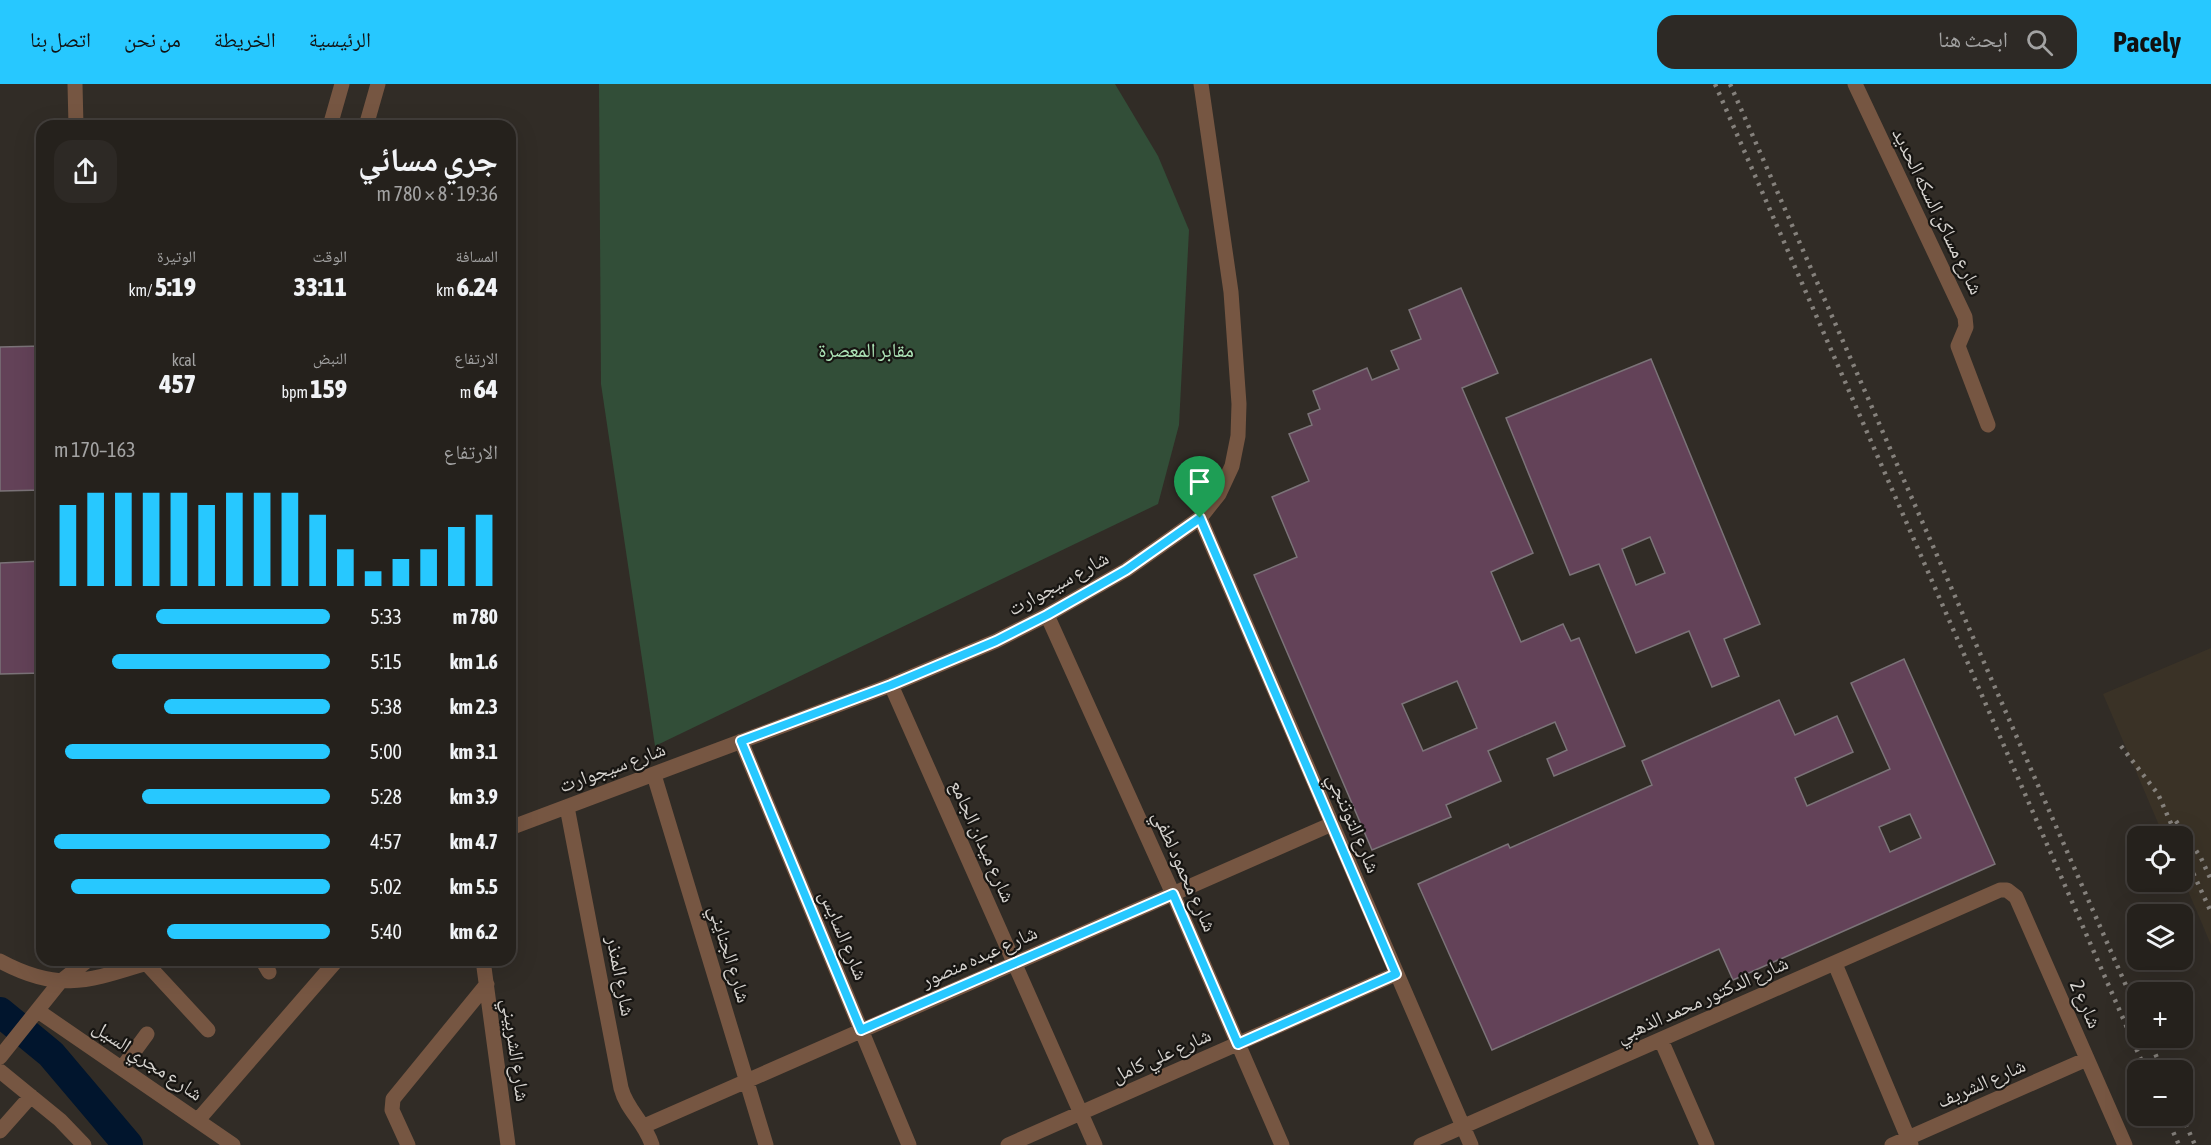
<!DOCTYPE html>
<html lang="ar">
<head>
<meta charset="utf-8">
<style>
	body { margin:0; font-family:"Asap Condensed","Noto Naskh Arabic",sans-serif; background:#2d2925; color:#f1f3f6; direction:rtl; height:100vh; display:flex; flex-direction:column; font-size:22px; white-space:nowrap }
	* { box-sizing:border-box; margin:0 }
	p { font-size:20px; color:#a3a3a3 }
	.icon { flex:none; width:33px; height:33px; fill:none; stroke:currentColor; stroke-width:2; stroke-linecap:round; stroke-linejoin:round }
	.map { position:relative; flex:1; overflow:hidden; direction:ltr }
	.details { position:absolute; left:36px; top:36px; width:480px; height:846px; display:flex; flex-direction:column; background:#25211c; border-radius:18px; box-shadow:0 6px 24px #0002,0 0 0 2px #423e3b; direction:rtl }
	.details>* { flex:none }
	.fabs { position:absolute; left:2127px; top:742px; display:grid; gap:12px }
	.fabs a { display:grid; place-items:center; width:66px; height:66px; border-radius:12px; background:#25211c; box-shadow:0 6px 24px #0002,0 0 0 2px #423e3b; font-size:30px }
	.pin { position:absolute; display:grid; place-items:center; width:51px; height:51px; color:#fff; margin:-62px -26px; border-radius:50% 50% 50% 0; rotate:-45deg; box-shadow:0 0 6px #0007 }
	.pin .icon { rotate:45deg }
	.round { display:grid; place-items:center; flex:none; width:63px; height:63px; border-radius:18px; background:#2d2925 }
	.head { display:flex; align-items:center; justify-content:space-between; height:102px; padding:0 18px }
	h1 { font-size:33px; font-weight:800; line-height:45px }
	.metrics { display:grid; grid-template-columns:repeat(3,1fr); gap:9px; height:102px; padding:6px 18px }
	.metrics div { display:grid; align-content:center }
	.metrics b { font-size:26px; font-weight:800 }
	.metrics small { font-size:16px; font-weight:400 }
	.metrics p { font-size:16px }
	.chart { height:168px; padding:12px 18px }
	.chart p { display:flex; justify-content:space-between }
	.chart svg { width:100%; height:108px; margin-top:6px; stroke:#27c8ff; stroke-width:6 }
	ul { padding:0 18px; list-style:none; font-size:20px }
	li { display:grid; grid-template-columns:96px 72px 1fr; align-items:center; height:45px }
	li i { height:15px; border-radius:8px; background:#27c8ff }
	header { display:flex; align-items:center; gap:36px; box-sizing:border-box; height:84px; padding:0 30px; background:#27c8ff; color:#111 }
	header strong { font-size:28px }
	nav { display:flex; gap:33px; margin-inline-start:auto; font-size:21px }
	.search { width:420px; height:54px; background:#2d2925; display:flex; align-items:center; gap:15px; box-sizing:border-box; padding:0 21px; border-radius:18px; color:#a3a3a3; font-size:22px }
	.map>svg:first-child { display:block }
</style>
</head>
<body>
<header>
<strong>Pacely</strong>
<div class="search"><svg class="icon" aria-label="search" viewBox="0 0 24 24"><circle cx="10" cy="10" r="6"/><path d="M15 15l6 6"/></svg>ابحث هنا</div>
<nav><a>الرئيسية</a><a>الخريطة</a><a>من نحن</a><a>اتصل بنا</a></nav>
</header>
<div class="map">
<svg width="2211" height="1061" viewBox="0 0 2211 1061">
	<rect width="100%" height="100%" fill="#312c26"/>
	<!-- built -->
	<path fill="#3a3226" d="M 2211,564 L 2211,861 L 2183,795 L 2182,753 L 2164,753 L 2103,610 Z"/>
	<!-- green -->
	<path fill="#324e38" d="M 599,0 L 1115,0 L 1158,72 L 1189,146 L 1179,341 L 1158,420 L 655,662 L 601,300 Z"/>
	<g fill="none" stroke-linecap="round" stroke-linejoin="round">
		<!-- river -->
		<path stroke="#01152d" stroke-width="30" d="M 0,928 L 51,970 L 128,1061"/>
	</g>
	<!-- building -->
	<path fill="#634258" stroke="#7b7378" stroke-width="1.5" fill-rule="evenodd" d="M 1461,204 L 1498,289 L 1462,304 L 1533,469 L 1491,488 L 1521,558 L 1563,540 L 1571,557 L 1579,554 L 1625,662 L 1554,692 L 1547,675 L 1567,666 L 1555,638 L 1488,667 L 1501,697 L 1446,721 L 1451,733 L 1372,766 L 1254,491 L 1297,473 L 1272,413 L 1309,397 L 1289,350 L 1312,341 L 1308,330 L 1320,325 L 1313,307 L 1367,284 L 1372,296 L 1399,285 L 1391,267 L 1421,255 L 1409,226 ZM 1457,597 L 1477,644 L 1423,667 L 1402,620 Z
		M 42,262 L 42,406 L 0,407 L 0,263 Z
		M 1651,275 L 1760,540 L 1724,555 L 1739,592 L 1712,603 L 1689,547 L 1636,569 L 1599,480 L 1570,491 L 1506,334 ZM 1650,453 L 1665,489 L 1636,501 L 1622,465 Z
		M 42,477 L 42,589 L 0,590 L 0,479 Z
		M 1904,575 L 1995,780 L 1733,896 L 1719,865 L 1492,966 L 1418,800 L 1508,760 L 1510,764 L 1652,701 L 1642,677 L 1779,616 L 1795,651 L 1837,632 L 1853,668 L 1795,694 L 1807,722 L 1890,685 L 1851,599 ZM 1910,730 L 1921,754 L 1890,768 L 1879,743 Z"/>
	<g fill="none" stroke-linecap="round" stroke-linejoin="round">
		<!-- minor -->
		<path stroke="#765642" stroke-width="15" d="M 75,0 L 76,42
			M 1855,0 L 1965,233 L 1966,243 L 1958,262 L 1988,341
			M 330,42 L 342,0
			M 366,42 L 378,0
			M 1200,434 L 1471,1061
			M 1047,531 L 1173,810 L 1282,1061
			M 891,601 L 1095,1061
			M 741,657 L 909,1061
			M 654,691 L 766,1061
			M 567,723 L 621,1004 C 627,1027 645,1038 652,1061
			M 510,744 L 891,601 L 996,557 L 1047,531 L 1126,486 L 1200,434 L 1219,410 L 1232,382 L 1238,352 L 1239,320 L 1231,208 L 1201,0
			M 262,876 L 269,888
			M 483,876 L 508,1061
			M 0,877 C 63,911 93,895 157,876
			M 146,879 L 208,946
			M 1835,880 L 1911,1061
			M 38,927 L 233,1061
			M 1661,956 L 1707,1061
			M 0,973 L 60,898 L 88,876
			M 122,984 L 147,950
			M 0,987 L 60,1036 L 84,1061
			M 198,1036 L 337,876
			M 644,1042 L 1332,740
			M 0,1047 L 31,1012
			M 408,1061 L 392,1026 L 393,1015 L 487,900
			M 1008,1061 L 1396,890
			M 1421,1061 L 2000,806 L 2007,806 L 2016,813 L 2125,1061
			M 1892,1061 L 2087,975"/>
		<!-- rail -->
		<path stroke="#85817c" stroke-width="4.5" stroke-dasharray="3 6" stroke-linecap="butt" d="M 1715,0 L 2146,987
			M 1730,0 L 2138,929
			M 2121,662 L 2158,710 L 2177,753
			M 2176,737 L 2201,774 L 2211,796
			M 2182,765 L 2211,828
			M 2148,954 L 2163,987
			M 2166,1032 L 2179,1061
			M 2182,1032 L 2195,1061"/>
	</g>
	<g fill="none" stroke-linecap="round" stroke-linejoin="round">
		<!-- route casing -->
		<g stroke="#fff" stroke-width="12">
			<path id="route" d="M 1200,434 L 1396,890 L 1238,960 L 1173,810 L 861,946 L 741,657 L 891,601 L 996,557 L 1047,531 L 1126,486 Z"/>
		</g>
		<!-- route -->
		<use href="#route" stroke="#27c8ff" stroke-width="8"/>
	</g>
	<g text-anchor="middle" stroke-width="4.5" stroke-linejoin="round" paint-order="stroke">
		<!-- street labels -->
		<g font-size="20" fill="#d5d2ce" stroke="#171512">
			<text transform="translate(1938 127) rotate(64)" y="7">شارع مساكن السكه الحديد</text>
			<text transform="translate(1058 499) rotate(-29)" y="7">شارع سيجوارت</text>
			<text transform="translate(612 683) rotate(-20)" y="7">شارع سيجوارت</text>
			<text transform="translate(1354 739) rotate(67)" y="7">شارع التوتنجي</text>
			<text transform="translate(983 757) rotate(66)" y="7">شارع ميدان الجامع</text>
			<text transform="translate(1185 787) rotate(66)" y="7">شارع محمود لطفي</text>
			<text transform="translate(844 851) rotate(67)" y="7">شارع السايس</text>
			<text transform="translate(730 870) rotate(73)" y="7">شارع الجنايني</text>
			<text transform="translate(979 872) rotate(-24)" y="7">شارع عبده منصور</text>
			<text transform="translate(621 892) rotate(79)" y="7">شارع المنذر</text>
			<text transform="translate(1702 915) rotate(-24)" y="7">شارع الدكتور محمد الذهبي</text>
			<text transform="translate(2086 920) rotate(66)" y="7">شارع 2</text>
			<text transform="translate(516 966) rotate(82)" y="7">شارع الشربيني</text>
			<text transform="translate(1161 971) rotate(-24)" y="7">شارع علي كامل</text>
			<text transform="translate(148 976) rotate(34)" y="7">شارع مجري السيل</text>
			<text transform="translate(1981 999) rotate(-24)" y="7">شارع الشريف</text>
		</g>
		<!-- park labels -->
		<g font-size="20" fill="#aee6b8" stroke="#171512">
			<text x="866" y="273">مقابر المعصرة</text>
		</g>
	</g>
</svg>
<div class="fabs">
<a><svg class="icon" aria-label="locate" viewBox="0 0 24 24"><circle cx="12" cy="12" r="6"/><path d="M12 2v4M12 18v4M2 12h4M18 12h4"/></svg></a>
<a><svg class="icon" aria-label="layers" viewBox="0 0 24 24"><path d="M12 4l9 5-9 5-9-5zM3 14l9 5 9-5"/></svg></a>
<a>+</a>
<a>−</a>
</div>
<div class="pin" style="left:1200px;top:434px;background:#1e9e55"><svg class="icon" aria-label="arrive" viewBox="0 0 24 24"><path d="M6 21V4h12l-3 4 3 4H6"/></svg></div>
<section class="details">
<div class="head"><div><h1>جري مسائي</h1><p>19:36 · 8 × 780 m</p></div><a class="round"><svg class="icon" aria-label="share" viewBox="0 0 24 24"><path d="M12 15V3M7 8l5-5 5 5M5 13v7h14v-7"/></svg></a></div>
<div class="metrics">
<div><p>المسافة</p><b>6.24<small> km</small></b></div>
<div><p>الوقت</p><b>33:11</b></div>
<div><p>الوتيرة</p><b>5:19<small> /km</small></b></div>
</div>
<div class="metrics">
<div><p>الارتفاع</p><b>64<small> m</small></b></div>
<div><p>النبض</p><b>159<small> bpm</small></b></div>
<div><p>kcal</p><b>457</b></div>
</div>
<div class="chart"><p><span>الارتفاع</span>163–170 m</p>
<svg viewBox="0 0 160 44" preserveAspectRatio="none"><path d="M5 44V11M15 44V6M25 44V6M35 44V6M45 44V6M55 44V11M65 44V6M75 44V6M85 44V6M95 44V15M105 44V29M115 44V38M125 44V33M135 44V29M145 44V20M155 44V15"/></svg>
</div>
<ul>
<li><b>780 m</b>5:33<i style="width:63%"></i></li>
<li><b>1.6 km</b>5:15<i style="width:79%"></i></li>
<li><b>2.3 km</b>5:38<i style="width:60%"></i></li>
<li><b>3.1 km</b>5:00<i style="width:96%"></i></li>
<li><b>3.9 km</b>5:28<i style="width:68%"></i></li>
<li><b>4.7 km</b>4:57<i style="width:100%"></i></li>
<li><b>5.5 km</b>5:02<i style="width:94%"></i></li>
<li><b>6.2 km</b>5:40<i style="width:59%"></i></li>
</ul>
</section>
</div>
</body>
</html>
